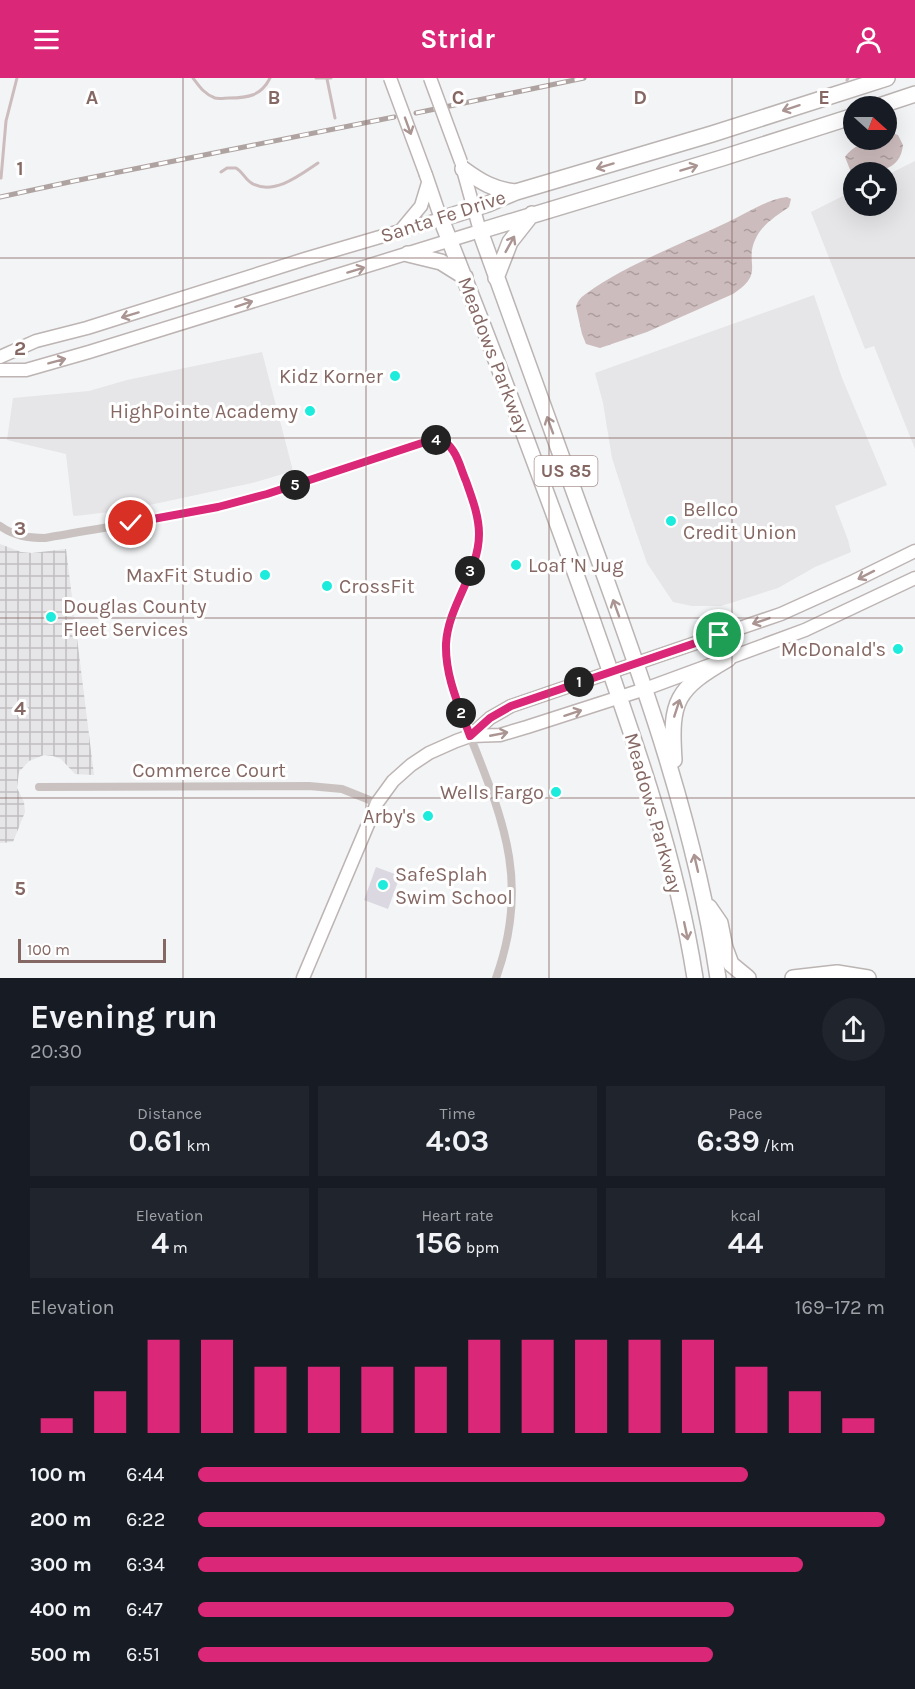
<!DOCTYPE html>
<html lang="en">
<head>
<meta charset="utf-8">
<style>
	body { margin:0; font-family:Karla,sans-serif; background:#20242c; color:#f1f3f6; height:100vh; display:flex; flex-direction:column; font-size:22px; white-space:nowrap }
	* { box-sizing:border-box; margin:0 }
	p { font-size:20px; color:#9ea1a6 }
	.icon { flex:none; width:33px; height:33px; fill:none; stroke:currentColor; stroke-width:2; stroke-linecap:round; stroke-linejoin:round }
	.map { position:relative; height:900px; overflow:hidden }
	.details { display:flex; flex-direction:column; background:#171b24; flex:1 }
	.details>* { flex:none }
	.needle { width:39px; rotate:111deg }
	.buttons { position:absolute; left:843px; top:18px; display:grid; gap:12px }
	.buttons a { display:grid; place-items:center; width:54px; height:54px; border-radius:50%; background:#171b24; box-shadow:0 6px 24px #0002; font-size:30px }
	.scale { position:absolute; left:18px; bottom:15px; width:148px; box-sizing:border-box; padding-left:6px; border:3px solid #856863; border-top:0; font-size:16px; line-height:21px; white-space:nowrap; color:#856863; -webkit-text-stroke:4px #fff; paint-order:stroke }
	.pin { position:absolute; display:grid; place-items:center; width:51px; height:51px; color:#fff; margin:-26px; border:3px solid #fff; border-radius:50%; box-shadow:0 2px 6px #0007 }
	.km { position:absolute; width:30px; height:30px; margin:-15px; border-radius:50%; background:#222; color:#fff; font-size:16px; line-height:30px; text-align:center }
	.round { display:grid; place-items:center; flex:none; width:63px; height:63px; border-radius:32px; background:#20242c }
	.head { display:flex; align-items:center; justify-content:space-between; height:102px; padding:0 30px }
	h1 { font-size:33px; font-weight:700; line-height:45px }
	.stats { display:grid; grid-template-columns:repeat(3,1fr); gap:9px; height:102px; padding:6px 30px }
	.stats div { display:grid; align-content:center; border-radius:0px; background:#20242c; text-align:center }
	.stats b { font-size:30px; font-weight:700 }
	.stats small { font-size:16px; font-weight:400 }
	.stats p { font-size:16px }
	.chart { height:168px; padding:12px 30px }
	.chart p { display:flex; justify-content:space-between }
	.chart svg { width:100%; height:108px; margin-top:6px; stroke:#db2777; stroke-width:6 }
	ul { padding:0 30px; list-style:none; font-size:20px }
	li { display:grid; grid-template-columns:96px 72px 1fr; align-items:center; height:45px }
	li i { height:15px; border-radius:8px; background:#db2777 }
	header { display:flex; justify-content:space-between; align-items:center; height:78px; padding:0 30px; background:#db2777; color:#fff; font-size:27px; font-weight:700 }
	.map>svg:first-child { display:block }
</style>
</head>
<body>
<header><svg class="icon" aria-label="menu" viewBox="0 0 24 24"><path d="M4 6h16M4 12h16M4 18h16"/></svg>Stridr<svg class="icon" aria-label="person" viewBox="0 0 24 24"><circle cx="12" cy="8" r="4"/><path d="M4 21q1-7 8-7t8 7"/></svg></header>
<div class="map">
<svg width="915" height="900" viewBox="0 0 915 900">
	<defs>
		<pattern id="industrial-grid" width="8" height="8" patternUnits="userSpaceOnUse" patternTransform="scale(1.5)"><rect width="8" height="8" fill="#e6e5e7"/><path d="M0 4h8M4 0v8" fill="none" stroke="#c0bdbf"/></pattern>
		<pattern id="water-ripples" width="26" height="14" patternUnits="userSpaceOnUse" patternTransform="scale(1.5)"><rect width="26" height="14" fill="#cdbcbd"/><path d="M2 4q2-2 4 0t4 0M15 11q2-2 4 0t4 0" fill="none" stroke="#ac9d9d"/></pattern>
	</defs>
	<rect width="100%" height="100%" fill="#f2f4f6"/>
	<!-- built -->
	<path fill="#e6e5e7" d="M 915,83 L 915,371 L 874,268 L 865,271 L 811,134 L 853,113 L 854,128 L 886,128 L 887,97 Z
		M 814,217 L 842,300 L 887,407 L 835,428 L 848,462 L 851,474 L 815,489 L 778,510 L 721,528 L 692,528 L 673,524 L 647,485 L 631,439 L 612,380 L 603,325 L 595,295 Z
		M 262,274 L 293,393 L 252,405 L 126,432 L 75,438 L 73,437 L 66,376 L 7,362 L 13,320 L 89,313 L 127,302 Z"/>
	<!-- industrial -->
	<path fill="url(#industrial-grid)" d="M 0,466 L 21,474 L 32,475 L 66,471 L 94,697 L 75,696 L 61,681 L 53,678 L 44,677 L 29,683 L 19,694 L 17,710 L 24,724 L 25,734 L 13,764 L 0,765 Z"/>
	<!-- garden -->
	<path fill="#dbd8e2" d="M 376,789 L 400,798 L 388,831 L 364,822 Z"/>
	<!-- water -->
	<path fill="url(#water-ripples)" d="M 892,55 L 898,57 L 903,67 C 900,95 875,94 854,94 L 853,99 L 845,79 C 855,65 871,62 886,62 L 887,56 Z
		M 787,119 L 791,121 L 789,129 C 779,136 763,146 757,158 C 742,185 767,194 733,216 L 647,254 L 600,270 L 586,266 L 582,256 L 576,229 C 578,222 581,219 587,215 C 627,186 682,166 728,144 C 746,136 767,121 787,119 Z"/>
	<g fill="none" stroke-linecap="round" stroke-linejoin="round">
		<!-- stream -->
		<path stroke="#cdbcbd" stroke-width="3" d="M 193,0 C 199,8 204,16 215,20 C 219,21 225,20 229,20 C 248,20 261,18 270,0
			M 316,0 L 331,0
			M 327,1 L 335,40
			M 847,2 L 848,0
			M 221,94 L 227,90 L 236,90 C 243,94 246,103 253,106 C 275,117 300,97 318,85
			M 1,100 L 6,43 L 17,0"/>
		<!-- secondary casing -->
		<g stroke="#bdb4b3" stroke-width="15">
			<path id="secondary" d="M 401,152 L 421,128 L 428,105
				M 0,279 L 36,263 L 87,250 L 305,181 L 441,141 L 426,97
				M 0,292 L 26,292 L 89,274 L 480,153 L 462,88
				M 470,658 L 490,640 L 511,628 L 781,536 L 854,503 L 915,473
				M 303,900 L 377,725 L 393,703 L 411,687 L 429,675 L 456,663 L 470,658 L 500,657 L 527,649 L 645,611 L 805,552 L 915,500"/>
		</g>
		<!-- highway casing -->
		<g stroke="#bbb4b3" stroke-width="18">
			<path id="highway" d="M 879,28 L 915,16
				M 463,91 C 481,104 494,112 516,114
				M 408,176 L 441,184 L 465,199
				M 496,200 L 510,164 L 532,136
				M 674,682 C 670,622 676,611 728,581
				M 709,829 L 720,845 L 725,870 L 731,886 L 748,900
				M 695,900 C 676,778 634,660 593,544 C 545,409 494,274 441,141 L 488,126 L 516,114 L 712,56 L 887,0
				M 718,900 C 695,745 642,599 588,452 C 552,352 516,253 480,153 L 722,80 L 854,38
				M 793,900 L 837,895 L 868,900"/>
		</g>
		<!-- street -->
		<path stroke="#c9c2c0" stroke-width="8" d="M 0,448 C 14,458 28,460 45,460 C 118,447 193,437 265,416 C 318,402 370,382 422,365 C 448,359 452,368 461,390 C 469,412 480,436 479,460 C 477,498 447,529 446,568 C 446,601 460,632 472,663 C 506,748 529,809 496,900
			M 39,709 L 309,708 L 342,711 L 377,725"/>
		<!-- secondary -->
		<use href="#secondary" stroke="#fff" stroke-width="12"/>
		<!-- highway -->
		<use href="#highway" stroke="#fff" stroke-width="15"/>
		<!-- rail casing -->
		<g stroke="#aea3a1" stroke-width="5">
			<path id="rail" d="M 416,35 L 584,0
				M 0,119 L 74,103 L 394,39"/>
		</g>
		<!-- rail -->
		<use href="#rail" stroke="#fff" stroke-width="3" stroke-dasharray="9" stroke-linecap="butt"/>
		<!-- secondary-bridge casing -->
		<g stroke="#bdb4b3" stroke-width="15" stroke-linecap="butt">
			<path id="secondary-bridge" d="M 390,0 L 426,97
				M 430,0 L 461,84"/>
		</g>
		<!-- secondary-bridge -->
		<use href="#secondary-bridge" stroke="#fff" stroke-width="12"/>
	</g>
	<!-- one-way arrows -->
	<defs><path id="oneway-shaft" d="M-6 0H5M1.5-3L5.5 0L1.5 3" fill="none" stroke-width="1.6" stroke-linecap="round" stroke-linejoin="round" transform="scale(1.5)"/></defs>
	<g stroke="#aa9592">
		<use href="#oneway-shaft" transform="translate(791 30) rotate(162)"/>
		<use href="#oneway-shaft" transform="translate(408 48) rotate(70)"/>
		<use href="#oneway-shaft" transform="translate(605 88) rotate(163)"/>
		<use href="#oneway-shaft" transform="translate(689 90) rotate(-17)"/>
		<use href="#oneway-shaft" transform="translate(510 166) rotate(-61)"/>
		<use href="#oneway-shaft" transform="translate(356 192) rotate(-17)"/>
		<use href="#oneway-shaft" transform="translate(244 226) rotate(-18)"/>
		<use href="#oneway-shaft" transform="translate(130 237) rotate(163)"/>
		<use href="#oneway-shaft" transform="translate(57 283) rotate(-15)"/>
		<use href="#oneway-shaft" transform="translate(550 347) rotate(-110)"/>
		<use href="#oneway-shaft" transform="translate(866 497) rotate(153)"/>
		<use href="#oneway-shaft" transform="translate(616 530) rotate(-110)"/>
		<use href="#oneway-shaft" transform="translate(761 543) rotate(161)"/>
		<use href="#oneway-shaft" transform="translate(677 630) rotate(-72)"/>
		<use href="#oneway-shaft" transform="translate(573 635) rotate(-18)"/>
		<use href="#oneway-shaft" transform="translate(499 656) rotate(-11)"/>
		<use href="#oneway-shaft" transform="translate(696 785) rotate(-103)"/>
		<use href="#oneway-shaft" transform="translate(686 853) rotate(78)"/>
	</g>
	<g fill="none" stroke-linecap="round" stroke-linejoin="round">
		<!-- route casing -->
		<g stroke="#fff" stroke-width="12">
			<path id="route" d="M 131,445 L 218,429 L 267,416 L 422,365 L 433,362 L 445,364 C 457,373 460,389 466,403 C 472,420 479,438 479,456 C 479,495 448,527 446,566 C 445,598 459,628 470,658 L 490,640 L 511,628 L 719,557"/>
		</g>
		<!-- route -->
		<use href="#route" stroke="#db2777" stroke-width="8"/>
	</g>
	<!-- grid -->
	<path fill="none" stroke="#856863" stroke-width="1.5" stroke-opacity="0.55" d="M 183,0 L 183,900M 366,0 L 366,900M 549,0 L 549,900M 732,0 L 732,900M 0,180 L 915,180M 0,360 L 915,360M 0,540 L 915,540M 0,720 L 915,720"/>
	<!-- markers -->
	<g fill="#1decdd" stroke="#fff" stroke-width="2">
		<circle cx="395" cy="298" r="6"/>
		<circle cx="310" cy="333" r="6"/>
		<circle cx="671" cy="443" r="6"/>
		<circle cx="516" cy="487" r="6"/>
		<circle cx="265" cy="497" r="6"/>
		<circle cx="327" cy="508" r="6"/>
		<circle cx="51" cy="539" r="6"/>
		<circle cx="898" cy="571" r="6"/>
		<circle cx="556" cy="714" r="6"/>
		<circle cx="428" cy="738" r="6"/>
		<circle cx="383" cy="807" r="6"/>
	</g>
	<g text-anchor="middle" stroke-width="6" stroke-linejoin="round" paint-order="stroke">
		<!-- shield labels -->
		<rect fill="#fff" stroke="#aa9592" stroke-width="1.5" x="534.5" y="378" width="63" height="30" rx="4.5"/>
		<g font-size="18" font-weight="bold" fill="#856863">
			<text x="566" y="399">US 85</text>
		</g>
		<!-- street labels -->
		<g font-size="20" fill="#856863" stroke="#fff">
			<text transform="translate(443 138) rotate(-18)" y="7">Santa Fe Drive</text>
			<text transform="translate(494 277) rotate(69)" y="7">Meadows Parkway</text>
			<text x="209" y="699">Commerce Court</text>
			<text transform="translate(654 735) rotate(74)" y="7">Meadows Parkway</text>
		</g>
		<!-- poi labels -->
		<g font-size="20" fill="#856863" stroke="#fff" text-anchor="end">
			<text x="383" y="305">Kidz Korner</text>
			<text x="298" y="340">HighPointe Academy</text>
			<text x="683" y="438" text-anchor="start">Bellco<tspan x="683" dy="23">Credit Union</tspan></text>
			<text x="528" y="494" text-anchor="start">Loaf 'N Jug</text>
			<text x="253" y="504">MaxFit Studio</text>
			<text x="339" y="515" text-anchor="start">CrossFit</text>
			<text x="63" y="535" text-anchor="start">Douglas County<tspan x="63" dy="23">Fleet Services</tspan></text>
			<text x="886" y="578">McDonald's</text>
			<text x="544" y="721">Wells Fargo</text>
			<text x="416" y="745">Arby's</text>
			<text x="395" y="803" text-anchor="start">SafeSplah<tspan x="395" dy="23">Swim School</tspan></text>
		</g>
	</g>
	<g font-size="20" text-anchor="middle" font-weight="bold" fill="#856863" stroke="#fff" stroke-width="6" stroke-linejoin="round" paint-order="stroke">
		<text x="92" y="26">A</text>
		<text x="274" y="26">B</text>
		<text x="458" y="26">C</text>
		<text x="640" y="26">D</text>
		<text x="824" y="26">E</text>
		<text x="20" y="97">1</text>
		<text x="20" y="277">2</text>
		<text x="20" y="457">3</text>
		<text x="20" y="637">4</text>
		<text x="20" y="817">5</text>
	</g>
</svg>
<div class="buttons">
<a><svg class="needle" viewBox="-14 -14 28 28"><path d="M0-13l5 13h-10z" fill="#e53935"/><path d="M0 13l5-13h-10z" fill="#9ea1a6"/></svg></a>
<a><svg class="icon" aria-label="locate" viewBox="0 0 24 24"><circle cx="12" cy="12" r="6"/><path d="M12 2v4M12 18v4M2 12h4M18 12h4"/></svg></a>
</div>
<div class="scale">100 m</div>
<div class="pin" style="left:719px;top:557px;background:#1e9e55"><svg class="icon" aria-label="arrive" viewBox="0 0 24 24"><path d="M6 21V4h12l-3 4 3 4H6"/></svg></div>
<div class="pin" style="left:131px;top:445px;background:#d93025"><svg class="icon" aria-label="check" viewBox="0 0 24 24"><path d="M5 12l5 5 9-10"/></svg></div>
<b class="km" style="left:579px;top:604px">1</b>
<b class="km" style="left:461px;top:635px">2</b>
<b class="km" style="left:470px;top:493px">3</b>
<b class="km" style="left:436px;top:362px">4</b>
<b class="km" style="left:295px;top:407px">5</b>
</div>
<section class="details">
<div class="head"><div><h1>Evening run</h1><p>20:30</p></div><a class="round"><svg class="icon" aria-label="share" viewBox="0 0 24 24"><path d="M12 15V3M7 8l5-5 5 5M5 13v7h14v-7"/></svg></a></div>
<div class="stats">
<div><p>Distance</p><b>0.61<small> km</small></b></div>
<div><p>Time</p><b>4:03</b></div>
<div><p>Pace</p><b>6:39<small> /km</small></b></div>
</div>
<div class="stats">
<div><p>Elevation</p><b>4<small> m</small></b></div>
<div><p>Heart rate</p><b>156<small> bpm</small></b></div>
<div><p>kcal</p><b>44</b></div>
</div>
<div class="chart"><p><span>Elevation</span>169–172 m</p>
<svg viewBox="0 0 160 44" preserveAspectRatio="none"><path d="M5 44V38M15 44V27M25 44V6M35 44V6M45 44V17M55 44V17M65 44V17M75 44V17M85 44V6M95 44V6M105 44V6M115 44V6M125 44V6M135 44V17M145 44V27M155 44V38"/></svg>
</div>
<ul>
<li><b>100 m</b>6:44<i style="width:80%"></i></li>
<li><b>200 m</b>6:22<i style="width:100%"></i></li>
<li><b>300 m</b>6:34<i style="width:88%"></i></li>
<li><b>400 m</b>6:47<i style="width:78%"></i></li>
<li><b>500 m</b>6:51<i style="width:75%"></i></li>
</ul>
</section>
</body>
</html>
